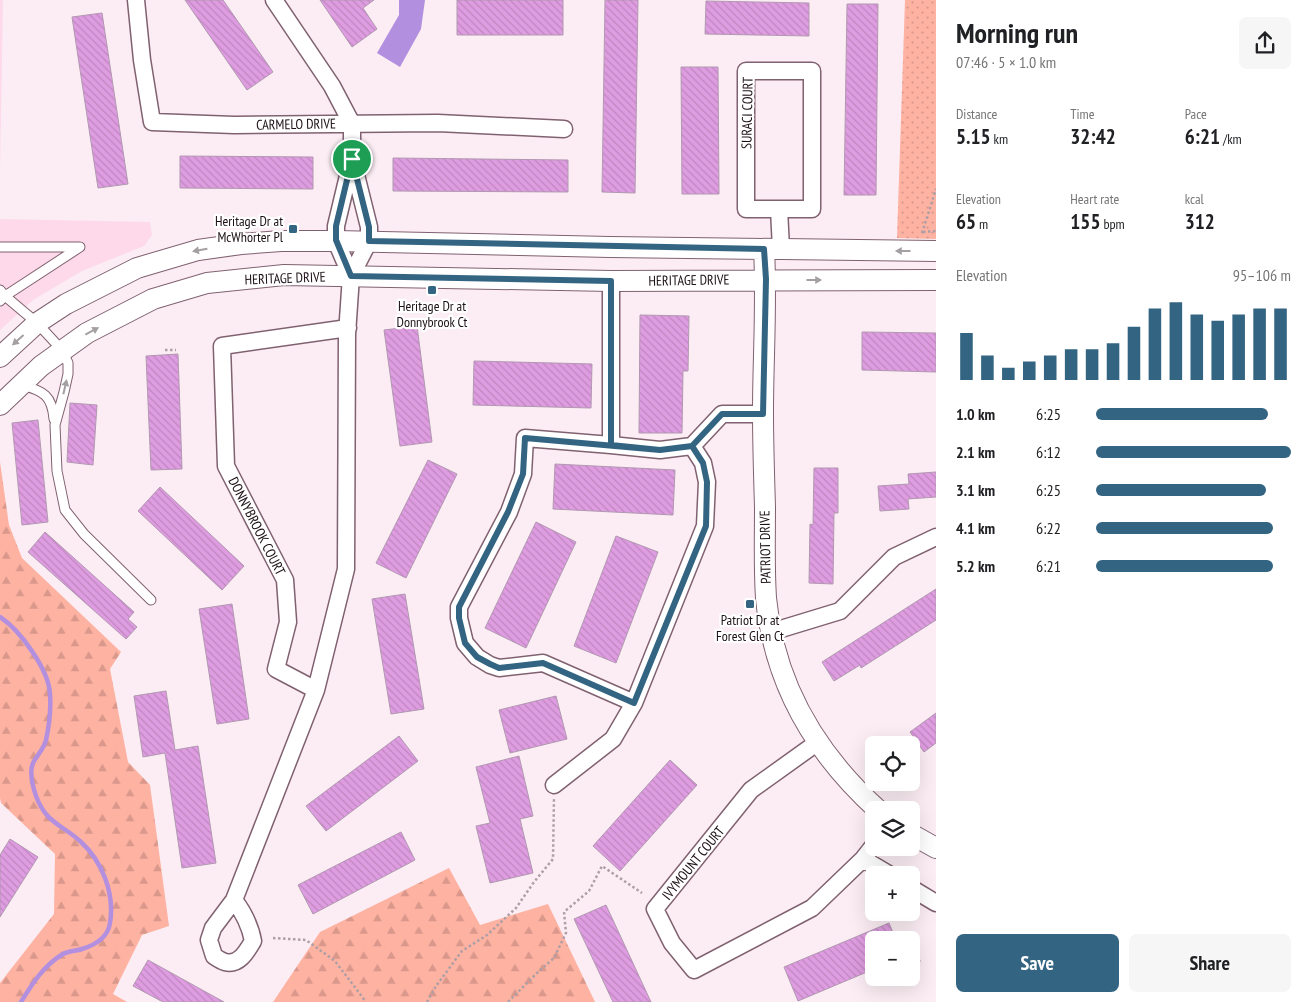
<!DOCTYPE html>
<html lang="en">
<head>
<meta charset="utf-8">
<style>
	body { margin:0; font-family:"PT Sans Narrow",sans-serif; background:#f6f6f6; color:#202124; height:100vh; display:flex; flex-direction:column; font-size:19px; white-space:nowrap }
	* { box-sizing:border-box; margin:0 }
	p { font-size:16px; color:#757577 }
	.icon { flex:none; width:28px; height:28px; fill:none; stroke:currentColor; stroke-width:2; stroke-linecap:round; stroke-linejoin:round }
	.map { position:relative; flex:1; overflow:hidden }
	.sheet { display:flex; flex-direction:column; background:#fff; width:375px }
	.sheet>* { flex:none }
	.tools { position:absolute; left:865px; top:736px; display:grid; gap:10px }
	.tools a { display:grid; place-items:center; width:55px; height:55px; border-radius:8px; background:#fff; box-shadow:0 5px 20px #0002; font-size:25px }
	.pin { position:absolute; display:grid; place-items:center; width:42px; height:42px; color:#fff; margin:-21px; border:2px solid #fff; border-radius:50%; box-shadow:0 1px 5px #0007 }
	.round { display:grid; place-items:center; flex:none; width:52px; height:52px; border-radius:8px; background:#f6f6f6 }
	.overview { display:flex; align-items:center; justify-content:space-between; height:85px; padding:0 20px }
	h1 { font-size:28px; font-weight:800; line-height:38px }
	.stats { display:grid; grid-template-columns:repeat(3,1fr); gap:8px; height:85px; padding:5px 20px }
	.stats div { display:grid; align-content:center }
	.stats b { font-size:21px; font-weight:800 }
	.stats small { font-size:14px; font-weight:400 }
	.stats p { font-size:14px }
	.chart { height:140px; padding:10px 20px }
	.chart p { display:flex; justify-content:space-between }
	.chart svg { width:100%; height:90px; margin-top:5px; stroke:#336582; stroke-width:6 }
	.action { display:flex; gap:10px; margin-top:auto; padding:10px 20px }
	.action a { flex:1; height:58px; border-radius:8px; background:#336582; color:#fff; font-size:20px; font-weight:800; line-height:58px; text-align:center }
	.action a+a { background:#f6f6f6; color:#202124 }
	ul { padding:0 20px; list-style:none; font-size:16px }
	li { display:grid; grid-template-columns:80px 60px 1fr; align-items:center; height:38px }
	li i { height:12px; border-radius:6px; background:#336582 }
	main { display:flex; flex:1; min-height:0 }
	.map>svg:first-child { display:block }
</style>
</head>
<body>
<main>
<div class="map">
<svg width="936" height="1002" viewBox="0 0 936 1002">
	<defs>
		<pattern id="forest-firs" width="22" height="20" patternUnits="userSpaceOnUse" patternTransform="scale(1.25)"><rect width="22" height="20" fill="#feb2a2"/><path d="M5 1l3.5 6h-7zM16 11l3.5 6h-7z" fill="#d9988b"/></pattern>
		<pattern id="park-dots" width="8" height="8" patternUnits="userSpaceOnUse" patternTransform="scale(1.25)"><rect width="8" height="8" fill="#feb2a2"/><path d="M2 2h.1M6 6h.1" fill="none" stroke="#d9988b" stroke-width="1.8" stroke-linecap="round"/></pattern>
		<pattern id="building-back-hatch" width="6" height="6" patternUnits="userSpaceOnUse" patternTransform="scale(1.25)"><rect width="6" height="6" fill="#df9de1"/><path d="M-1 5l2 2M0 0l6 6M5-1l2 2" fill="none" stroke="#bf86c0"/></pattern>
	</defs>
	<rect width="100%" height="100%" fill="#fbedf3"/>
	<!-- built -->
	<path fill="#fdd9ea" d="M 0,0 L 3,0 L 0,172 Z
		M 0,219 L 150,222 L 152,235 L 144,246 L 82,271 L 33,300 L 0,330 Z"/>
	<!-- forest -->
	<path fill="url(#forest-firs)" d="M 0,462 L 9,525 L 22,558 L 121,652 L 110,669 L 128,762 L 150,785 L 169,926 L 142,935 L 113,994 L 127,1002 L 0,1002 L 0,983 L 54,914 L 55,854 L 1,803 L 0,798 Z
		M 449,868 L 480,925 L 548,904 L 595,1002 L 273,1002 L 320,932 Z"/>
	<!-- park -->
	<path fill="url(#park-dots)" d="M 905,0 L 936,0 L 936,239 L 897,238 Z"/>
	<!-- water -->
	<path fill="#b28fdf" d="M 399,0 L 425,0 L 421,29 L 400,67 L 377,53 L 399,15 Z"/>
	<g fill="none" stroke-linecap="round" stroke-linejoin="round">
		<!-- stream -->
		<path stroke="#b28fdf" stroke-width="4.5" d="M 0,617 C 20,630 49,670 50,694 C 51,708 49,726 46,740 C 44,749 37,755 33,763 C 29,772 33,787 36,796 C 46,823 61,824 80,841 C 102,861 115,893 110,923 C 108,937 95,945 82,949 C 76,951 68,951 63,954 C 44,965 32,984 21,1002"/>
	</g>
	<!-- building -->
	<path fill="url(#building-back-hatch)" stroke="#b198b1" d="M 185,0 L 223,0 L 273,72 L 247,90 Z
		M 320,0 L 374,0 L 363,8 L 377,29 L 352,47 Z
		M 457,0 L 563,0 L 563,35 L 457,35 Z
		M 605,0 L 638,0 L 635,193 L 602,192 Z
		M 706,1 L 809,3 L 809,36 L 705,34 Z
		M 847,4 L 878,4 L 876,195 L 844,195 Z
		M 102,13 L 128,184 L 98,188 L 72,17 Z
		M 681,67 L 718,67 L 719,194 L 682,194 Z
		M 180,156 L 313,157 L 313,189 L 180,188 Z
		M 393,158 L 568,160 L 568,192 L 393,191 Z
		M 640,315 L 689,316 L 688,371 L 683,371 L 682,433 L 639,433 Z
		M 417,326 L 432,442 L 400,446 L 384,330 Z
		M 862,332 L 936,333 L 936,372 L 862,370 Z
		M 178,354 L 182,469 L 151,470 L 146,356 Z
		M 474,361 L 592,364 L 591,408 L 473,405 Z
		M 70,403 L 97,405 L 93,465 L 67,462 Z
		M 38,420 L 48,522 L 22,525 L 12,423 Z
		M 428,460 L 457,474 L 406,578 L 376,563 Z
		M 555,464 L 675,470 L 673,515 L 553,509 Z
		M 814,468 L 838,468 L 838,513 L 834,513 L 833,584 L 809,583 L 810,524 L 813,525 Z
		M 936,472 L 936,497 L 908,499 L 909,509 L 880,511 L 878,486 L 909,484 L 908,474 Z
		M 160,487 L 244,566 L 222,590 L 138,511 Z
		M 536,522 L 576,542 L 526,648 L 485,628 Z
		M 45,532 L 134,612 L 128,619 L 137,627 L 126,639 L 28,552 Z
		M 616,536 L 658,552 L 616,663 L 574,646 Z
		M 936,589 L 936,620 L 861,668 L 860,665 L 834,681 L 822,662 Z
		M 405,594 L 424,709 L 391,714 L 372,599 Z
		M 232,604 L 249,719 L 217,724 L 199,609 Z
		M 166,691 L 175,750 L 198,746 L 216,863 L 182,868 L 165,753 L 143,757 L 134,696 Z
		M 556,696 L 567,739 L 510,753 L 499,710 Z
		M 936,713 L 936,743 L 924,752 L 910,732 Z
		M 399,736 L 418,761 L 326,831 L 306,806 Z
		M 519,756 L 533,816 L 520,819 L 533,873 L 490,883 L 476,826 L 490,823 L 476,767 Z
		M 670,760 L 697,785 L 620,871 L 593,846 Z
		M 401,832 L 415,860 L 313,914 L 298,885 Z
		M 10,839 L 38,857 L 0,917 L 0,855 Z
		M 606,905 L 651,1002 L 613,1002 L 574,919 Z
		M 889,923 L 896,940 L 874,940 L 874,969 L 798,1001 L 784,967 Z
		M 148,960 L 224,1002 L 163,1002 L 133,986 Z"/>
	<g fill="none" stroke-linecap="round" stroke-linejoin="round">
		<!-- service casing -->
		<g stroke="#806170" stroke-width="11">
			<path id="service" d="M 0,247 L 80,247 L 5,296 L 0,290
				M 0,301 L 5,296 L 37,323 L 62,350 L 68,363 L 68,374 L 64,392 L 55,425 L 57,471 L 65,510 L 84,534 L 151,600
				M 22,385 C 44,391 52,396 54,419"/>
		</g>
		<!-- minor casing -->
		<g stroke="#806170" stroke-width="19">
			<path id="minor" d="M 136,0 L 142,60 L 152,122 L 234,125 L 438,123 L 564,129
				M 274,0 L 332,86 L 352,124 L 352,159 L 336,226 L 336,241 L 351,276
				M 779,209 L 746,209 L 746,71 L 812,71 L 812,209 L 779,209 L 781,249
				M 611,281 L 611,445 L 660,450 L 692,446 L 722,414 L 763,414
				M 611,445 L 525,438 L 523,474 L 509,512 L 459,607 L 459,618 L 465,643 L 477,657 L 490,665 L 499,668 L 543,663 L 634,703 L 705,526 L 707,482 L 703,463 L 692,446
				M 771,632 L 840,611 L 894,557 L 936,537
				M 316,690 L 346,569 L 347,334 L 351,276 L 369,241 L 369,227 L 352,159
				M 818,742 L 751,790 L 655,909 L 672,943 L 694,970 L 812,908 L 863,859 L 874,845
				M 554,785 L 613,739 L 634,703
				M 863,859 L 890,875
				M 911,888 L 936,903
				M 234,900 C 244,913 250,925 253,941 C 247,951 239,966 225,962 C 221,961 217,958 214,956 L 209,940 L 213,928 L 234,900 L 316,690 L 276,669 L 288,622 L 285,580 L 226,466 L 222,346 L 348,328"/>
		</g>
		<!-- tertiary casing -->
		<g stroke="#806170" stroke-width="22">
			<path id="tertiary" d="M 764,249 C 767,303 763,358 763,412 C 763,444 764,475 765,507 C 765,537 764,568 766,598 C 774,684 815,753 878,810
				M 0,357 L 37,323 L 66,304 L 137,268 L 198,250 L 241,244 L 281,241 L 336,241 L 610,247 L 936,251
				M 0,405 L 41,366 L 87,333 L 153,299 L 207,283 L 284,275 L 611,281 L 936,280
				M 911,834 L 936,848"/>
		</g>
		<!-- path -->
		<path stroke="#ad9fa5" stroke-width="2.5" stroke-dasharray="2.5 2.5" stroke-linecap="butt" d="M 923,232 L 936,231
			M 922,233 L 936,189
			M 165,350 L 176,350
			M 273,938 L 306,940 L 335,961 L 366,1002
			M 911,964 L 921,961
			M 427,1002 L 436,986 L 462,951 L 487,935 L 516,908 L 534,882 L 553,859 L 554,798
			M 508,1002 L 537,973 L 554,958 L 566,933 L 564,912 L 589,891 L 602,866 L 642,893"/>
		<!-- service -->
		<use href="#service" stroke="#fff" stroke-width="9"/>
		<!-- minor -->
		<use href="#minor" stroke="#fff" stroke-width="16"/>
		<!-- tertiary -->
		<use href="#tertiary" stroke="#fff" stroke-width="20"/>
	</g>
	<!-- one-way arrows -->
	<defs><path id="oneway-solid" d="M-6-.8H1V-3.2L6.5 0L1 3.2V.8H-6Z" transform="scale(1.25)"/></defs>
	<g fill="#a49fa2">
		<use href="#oneway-solid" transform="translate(200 250) rotate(170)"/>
		<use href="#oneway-solid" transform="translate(903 251) rotate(180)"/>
		<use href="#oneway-solid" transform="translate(814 280)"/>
		<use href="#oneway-solid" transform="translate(92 331) rotate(-28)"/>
		<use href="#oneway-solid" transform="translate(18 340) rotate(138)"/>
		<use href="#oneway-solid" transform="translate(65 387) rotate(-77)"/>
	</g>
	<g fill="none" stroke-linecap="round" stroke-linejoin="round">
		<!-- route casing -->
		<g stroke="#fff" stroke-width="10">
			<path id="route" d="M 352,159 L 336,226 L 336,240 L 351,276 L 611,281 L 611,445 L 660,450 L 692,446 L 703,463 L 707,482 L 706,526 L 634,703 L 543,663 L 499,668 L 490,664 L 477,657 L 465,643 L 459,618 L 459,607 L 508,512 L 523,474 L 525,438 L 660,450 L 692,446 L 722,414 L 763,414 L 766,279 L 764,249 L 369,241 L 369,227 L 352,159"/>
		</g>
		<!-- route -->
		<use href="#route" stroke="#336582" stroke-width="6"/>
	</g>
	<!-- markers -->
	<g fill="#336582" stroke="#fff" stroke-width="2">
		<rect x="288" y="224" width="10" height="10" rx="2.5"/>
		<rect x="427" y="285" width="10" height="10" rx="2.5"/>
		<rect x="745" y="599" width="10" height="10" rx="2.5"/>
	</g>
	<g text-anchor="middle" stroke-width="4.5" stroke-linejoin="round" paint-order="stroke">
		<!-- street labels -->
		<g font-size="14" fill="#1c1016" stroke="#fff">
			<text transform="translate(747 113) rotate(-89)" y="5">SURACI COURT</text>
			<text transform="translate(296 124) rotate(-1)" y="5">CARMELO DRIVE</text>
			<text transform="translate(285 278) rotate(-2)" y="5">HERITAGE DRIVE</text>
			<text transform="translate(689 280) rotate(-1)" y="5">HERITAGE DRIVE</text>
			<text transform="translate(257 526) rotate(63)" y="5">DONNYBROOK COURT</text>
			<text transform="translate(765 547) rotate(-91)" y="5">PATRIOT DRIVE</text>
			<text transform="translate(693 863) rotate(-51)" y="5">IVYMOUNT COURT</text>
		</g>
		<!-- poi labels -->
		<g font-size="14" fill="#1c1016" stroke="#fff">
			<text x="283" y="226" text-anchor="end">Heritage Dr at<tspan x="283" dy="16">McWhorter Pl</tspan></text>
			<text x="432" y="311">Heritage Dr at<tspan x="432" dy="16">Donnybrook Ct</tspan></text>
			<text x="750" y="625">Patriot Dr at<tspan x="750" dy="16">Forest Glen Ct</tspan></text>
		</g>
	</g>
</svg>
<div class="tools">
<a><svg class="icon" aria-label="locate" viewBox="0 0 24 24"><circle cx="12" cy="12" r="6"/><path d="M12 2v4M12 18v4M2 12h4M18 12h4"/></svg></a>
<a><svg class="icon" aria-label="layers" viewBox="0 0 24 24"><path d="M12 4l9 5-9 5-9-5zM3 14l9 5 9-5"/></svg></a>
<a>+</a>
<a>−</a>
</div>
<div class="pin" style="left:352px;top:159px;background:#1e9e55"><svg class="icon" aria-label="arrive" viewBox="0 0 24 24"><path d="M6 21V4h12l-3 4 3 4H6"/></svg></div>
</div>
<section class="sheet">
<div class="overview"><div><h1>Morning run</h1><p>07:46 · 5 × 1.0 km</p></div><a class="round"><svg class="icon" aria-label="share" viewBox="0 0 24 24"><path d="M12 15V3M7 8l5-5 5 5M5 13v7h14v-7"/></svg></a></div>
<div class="stats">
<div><p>Distance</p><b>5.15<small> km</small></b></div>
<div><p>Time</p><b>32:42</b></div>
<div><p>Pace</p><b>6:21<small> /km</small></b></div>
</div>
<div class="stats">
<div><p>Elevation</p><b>65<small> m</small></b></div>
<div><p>Heart rate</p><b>155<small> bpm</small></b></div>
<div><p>kcal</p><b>312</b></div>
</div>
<div class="chart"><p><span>Elevation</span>95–106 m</p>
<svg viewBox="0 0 160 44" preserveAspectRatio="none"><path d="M5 44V21M15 44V32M25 44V38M35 44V35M45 44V32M55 44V29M65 44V29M75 44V26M85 44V18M95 44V9M105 44V6M115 44V12M125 44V15M135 44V12M145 44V9M155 44V9"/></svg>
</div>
<ul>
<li><b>1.0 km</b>6:25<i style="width:88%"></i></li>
<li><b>2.1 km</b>6:12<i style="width:100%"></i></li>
<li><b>3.1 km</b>6:25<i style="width:87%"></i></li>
<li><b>4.1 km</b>6:22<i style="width:91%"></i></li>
<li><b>5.2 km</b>6:21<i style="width:91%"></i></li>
</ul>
<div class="action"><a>Save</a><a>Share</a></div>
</section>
</main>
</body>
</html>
